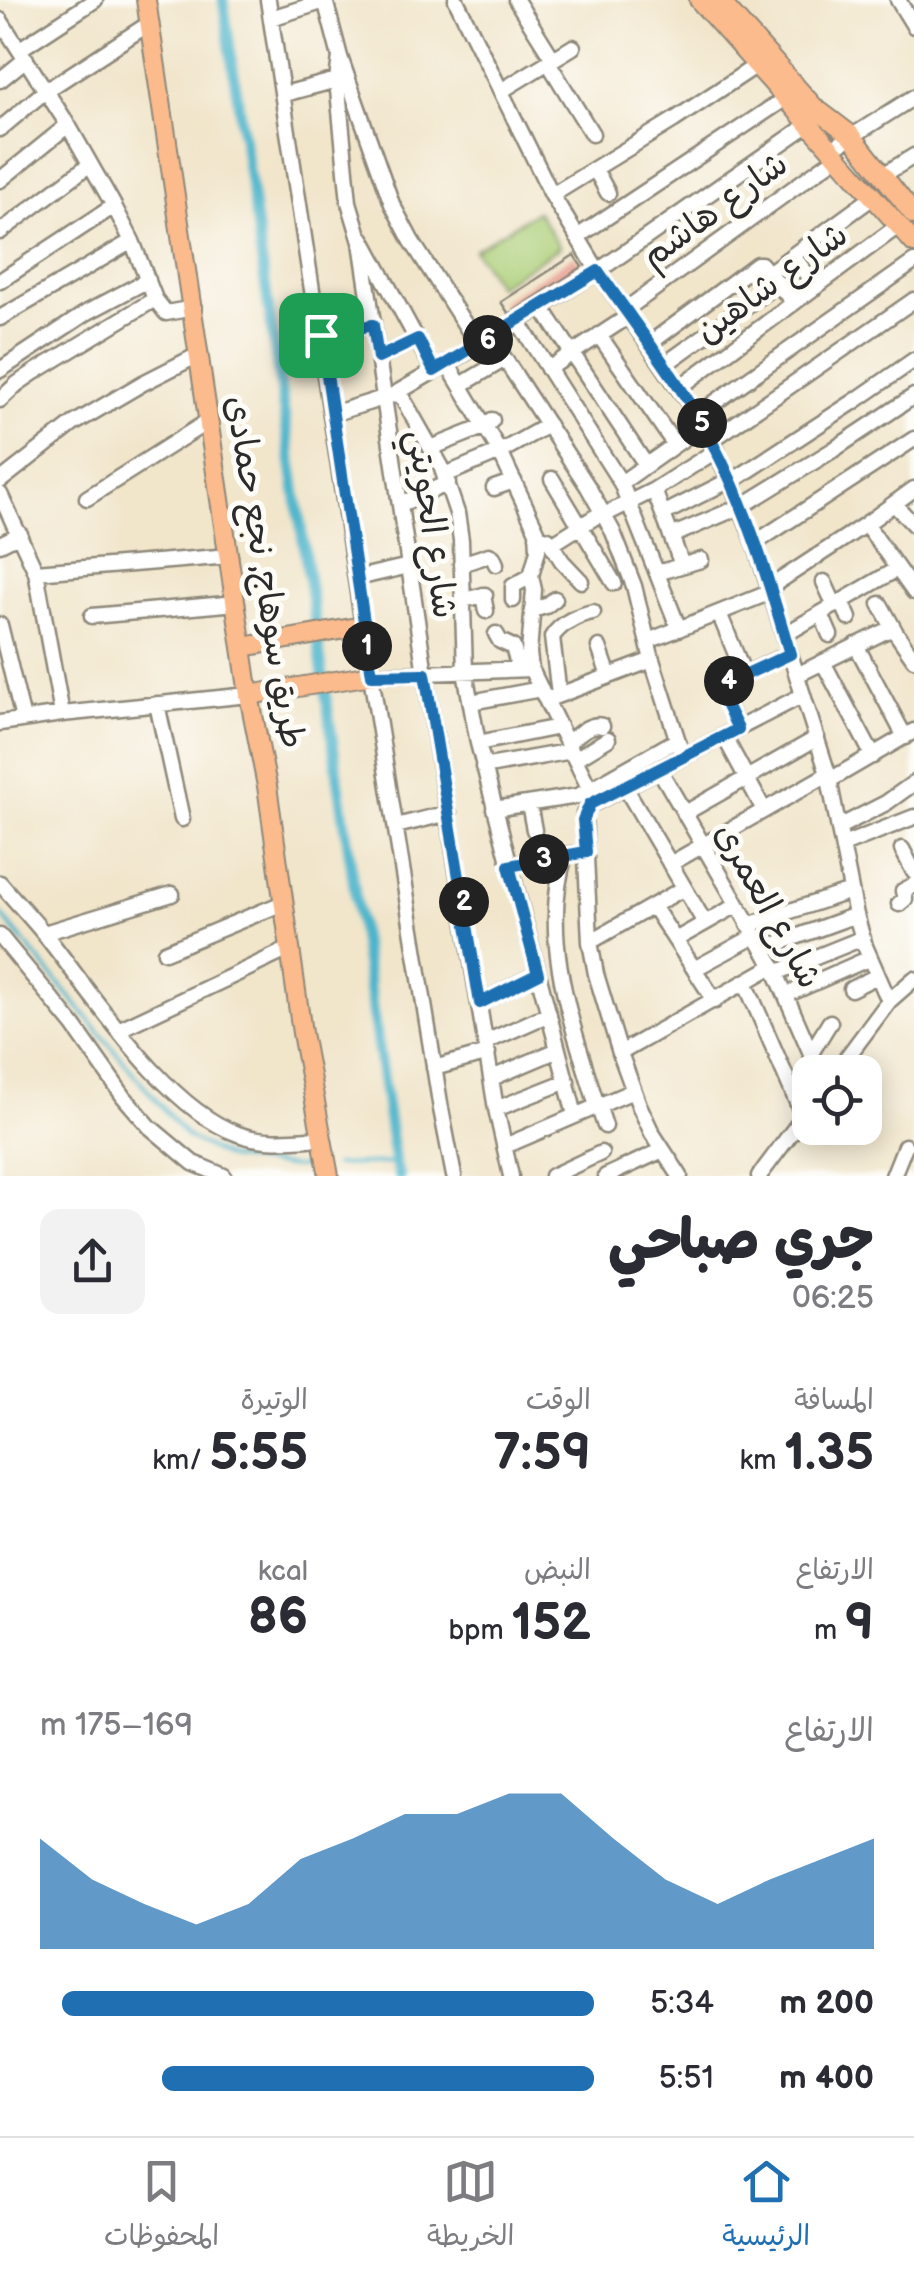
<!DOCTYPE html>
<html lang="ar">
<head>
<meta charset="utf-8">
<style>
	body { margin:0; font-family:"Balsamiq Sans","Playpen Sans Arabic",sans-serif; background:#f2f2f3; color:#2b2b33; direction:rtl; height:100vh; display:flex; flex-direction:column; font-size:38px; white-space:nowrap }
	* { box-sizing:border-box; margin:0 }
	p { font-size:32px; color:#7c7c81 }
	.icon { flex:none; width:55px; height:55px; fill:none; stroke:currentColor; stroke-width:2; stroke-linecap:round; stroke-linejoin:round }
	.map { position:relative; height:1176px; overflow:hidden; direction:ltr }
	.details { display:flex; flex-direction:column; background:#fff; flex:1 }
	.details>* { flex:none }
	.fabs { position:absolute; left:792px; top:1055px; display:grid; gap:20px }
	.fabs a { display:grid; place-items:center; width:90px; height:90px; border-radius:20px; background:#fff; box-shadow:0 5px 25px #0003; font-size:50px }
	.pin { position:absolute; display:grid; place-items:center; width:85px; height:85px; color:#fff; margin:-42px; border-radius:20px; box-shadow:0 5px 15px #0006 }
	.km { position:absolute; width:50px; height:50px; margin:-25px; border-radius:50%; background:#222; color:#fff; font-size:28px; line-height:50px; text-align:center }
	.round { display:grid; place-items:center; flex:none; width:105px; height:105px; border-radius:20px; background:#f2f2f3 }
	.headline { display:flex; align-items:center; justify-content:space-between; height:170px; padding:0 40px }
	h1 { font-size:55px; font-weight:800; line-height:75px }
	.figures { display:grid; grid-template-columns:repeat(3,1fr); gap:15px; height:170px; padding:10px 40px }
	.figures div { display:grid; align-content:center }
	.figures b { font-size:50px; font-weight:800 }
	.figures small { font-size:28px; font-weight:400 }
	.figures p { font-size:28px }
	.chart { height:280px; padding:20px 40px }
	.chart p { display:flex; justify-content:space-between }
	.chart svg { width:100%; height:180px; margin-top:10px; fill:#1f6fb2; opacity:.7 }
	ul { padding:0 40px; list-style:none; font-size:32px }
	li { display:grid; grid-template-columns:160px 120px 1fr; align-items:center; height:75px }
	li i { height:25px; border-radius:12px; background:#1f6fb2 }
	.menu { display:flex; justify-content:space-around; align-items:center; height:140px; border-top:2px solid #e1e1e2; background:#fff; font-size:28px; color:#7c7c81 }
	.menu a { display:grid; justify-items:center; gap:5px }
	.menu .current { color:#1f6fb2 }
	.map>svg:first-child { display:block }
</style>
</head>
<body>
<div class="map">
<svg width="914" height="1176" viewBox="0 0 914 1176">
	<rect width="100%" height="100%" fill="#fdfcf7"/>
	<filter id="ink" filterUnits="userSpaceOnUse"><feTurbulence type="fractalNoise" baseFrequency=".01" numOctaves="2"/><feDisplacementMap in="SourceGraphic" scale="20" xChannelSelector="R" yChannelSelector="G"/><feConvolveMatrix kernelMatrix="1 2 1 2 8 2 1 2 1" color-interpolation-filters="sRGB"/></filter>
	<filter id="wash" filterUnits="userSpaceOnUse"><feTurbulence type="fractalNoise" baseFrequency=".0048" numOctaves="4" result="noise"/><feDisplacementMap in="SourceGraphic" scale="40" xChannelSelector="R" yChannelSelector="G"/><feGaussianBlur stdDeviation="2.25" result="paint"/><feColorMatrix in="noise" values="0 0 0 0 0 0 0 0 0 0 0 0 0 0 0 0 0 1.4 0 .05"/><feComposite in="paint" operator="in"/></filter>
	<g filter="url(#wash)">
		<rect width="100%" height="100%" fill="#f1e5ca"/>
		<!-- green -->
		<path fill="#abce77" stroke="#6b7c51" stroke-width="2.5" d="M 537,211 L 560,247 L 498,286 L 474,250 Z"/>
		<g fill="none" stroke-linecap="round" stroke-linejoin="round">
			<!-- stream -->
			<path stroke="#4db5cb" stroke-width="4" d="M 0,913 L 186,1136 L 227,1158 L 293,1167 L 320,1166
				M 335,1165 L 395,1163"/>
			<!-- canal -->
			<path stroke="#4db5cb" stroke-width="11" d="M 223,0 L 395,1163 L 399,1176"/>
		</g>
		<g id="blocks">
			<!-- building -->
			<path fill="#e8a395" d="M 574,255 L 582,267 L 509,314 L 501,302 Z"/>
		</g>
	</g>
	<g filter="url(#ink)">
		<use href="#blocks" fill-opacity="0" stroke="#8e887a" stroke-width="2.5"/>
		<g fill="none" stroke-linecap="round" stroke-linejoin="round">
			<!-- minor casing -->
			<g stroke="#8e887a" stroke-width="19">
				<path id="minor" d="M 268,0 L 363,626 L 441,1109 L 454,1176
					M 325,0 L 340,57 L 392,204 L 411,240 L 478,345
					M 456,0 L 552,195 L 598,271 L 697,415 L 731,482 L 755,543 L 828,774 L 856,915 L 865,946 L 889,1001
					M 516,0 L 553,59
					M 898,0 L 914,26
					M 271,18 L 325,1
					M 0,20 L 68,125 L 114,206 L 132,241 L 155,299
					M 20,49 L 95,0
					M 340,57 L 337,80 L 349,202 L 361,242 L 425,674 L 496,1109 L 511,1176
					M 548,62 L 592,134
					M 0,80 L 26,59
					M 501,91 L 573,47
					M 284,94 L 337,80
					M 0,129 L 44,92 L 150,23
					M 832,149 L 914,97
					M 595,169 L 608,193
					M 883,175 L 914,156
					M 0,180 L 68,125
					M 552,195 L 674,120 L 763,61
					M 0,232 L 89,165
					M 577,237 L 786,98
					M 362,238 L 434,371
					M 793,256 L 816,287
					M 770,272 L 873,197
					M 0,281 L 114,206
					M 541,306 L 646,465
					M 625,310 L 838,156
					M 0,318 L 132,241
					M 518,321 L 621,483 L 679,629
					M 321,335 L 373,325
					M 599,335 L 675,445
					M 491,338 L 588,487 L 613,532 L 634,586 L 652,660 L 683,757
					M 649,344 L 757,264 L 761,264 L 794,303
					M 378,358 L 418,339
					M 447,363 L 500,452 L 537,531 L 538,550 L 531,576 L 534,590 L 529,653 L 531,669 L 596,802
					M 664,365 L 778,283
					M 548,369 L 629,316
					M 0,370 L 86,313 L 148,280
					M 461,385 L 505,359
					M 680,387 L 898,226
					M 399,392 L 441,466 L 457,513 L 461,540 L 465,672 L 478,743 L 575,1115
					M 0,400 L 17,384 L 33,373 L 155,299 L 166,313 L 194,308
					M 332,414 L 393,395 L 491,338 L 598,271 L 809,124
					M 697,415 L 914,262
					M 712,440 L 914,300
					M 431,448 L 486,426 L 492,420
					M 445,475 L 500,452 L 548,425
					M 552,479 L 614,583
					M 0,481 L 73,424 L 143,383 L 200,354
					M 731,482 L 855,401 L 914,360
					M 621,483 L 703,425
					M 494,488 L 514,481
					M 654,490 L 682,565
					M 0,494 L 36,572 L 62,714
					M 87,498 L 210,420
					M 401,504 L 448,483
					M 894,504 L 914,525
					M 663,514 L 730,480
					M 604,515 L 654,490 L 717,450
					M 866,524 L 914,592
					M 537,536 L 548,539 L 562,561 L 581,581
					M 671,536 L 742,506 L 833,450 L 914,396
					M 755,543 L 914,439
					M 0,544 L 20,534
					M 552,544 L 603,512
					M 461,564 L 489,555 L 493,557 L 496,564
					M 36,572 L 230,556
					M 657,573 L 701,560
					M 357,578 L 409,566
					M 824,582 L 835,606
					M 770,587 L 866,524 L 914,489
					M 483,595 L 486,611
					M 463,600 L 485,595
					M 513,600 L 513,586 L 531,576
					M 842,602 L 849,618
					M 880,604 L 895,631
					M 532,610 L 546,606 L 555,599
					M 719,613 L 744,674
					M 821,614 L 830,635
					M 92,616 L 237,603
					M 0,625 L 23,719
					M 496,634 L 500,641 L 513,647 L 519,669
					M 784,635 L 897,569
					M 648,641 L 771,592
					M 856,645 L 905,737
					M 599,647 L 609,676
					M 823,662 L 873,756
					M 372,675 L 531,669
					M 797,675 L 890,629 L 896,633 L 914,659
					M 559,695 L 552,637 C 561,623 578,615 593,612
					M 546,700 L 652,660
					M 471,702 L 541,689
					M 157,704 L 182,819
					M 0,723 L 62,714 L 249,695
					M 738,729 L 720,691 L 721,686 L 790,653
					M 724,736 L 764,810
					M 478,743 L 559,727
					M 567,743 C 577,736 589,722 602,726
					M 575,759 L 608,739
					M 483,767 L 572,751
					M 659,769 L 773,966 L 819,1072
					M 830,780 L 914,731
					M 625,787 L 705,923
					M 529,804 L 534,830
					M 494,809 L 578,796 L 677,740
					M 685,813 L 817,738
					M 396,826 L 449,813
					M 839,827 L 886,803 L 914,783
					M 843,845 L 914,817
					M 902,849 L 914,872
					M 565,855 C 539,939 573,1026 597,1106
					M 670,864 L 828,774
					M 509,866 L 572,854
					M 0,883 C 15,901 31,917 46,936 C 94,996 165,1108 238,1134 C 265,1144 294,1140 322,1138
					M 899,904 L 905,899 L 903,891 L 914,885
					M 653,906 L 715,1001
					M 748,925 L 851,891
					M 44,933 L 172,894
					M 0,936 L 74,1026 L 124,1097 L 150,1127 L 193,1163 L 224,1176
					M 675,940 L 737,905
					M 590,942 L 684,888
					M 763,949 L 856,915
					M 165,952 L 283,903
					M 694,969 L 755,936
					M 776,973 L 863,938
					M 745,982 L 803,1116
					M 851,989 L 877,976
					M 786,995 L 870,958
					M 480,1003 L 537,974
					M 118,1030 L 289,949
					M 486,1042 L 549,1014
					M 620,1053 L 773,966
					M 811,1053 L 830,1022
					M 434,1068 L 488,1053
					M 836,1072 L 889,1001 L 914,979
					M 492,1078 L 558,1050
					M 598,1105 L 605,1126
					M 496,1109 L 567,1081
					M 505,1146 L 633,1091
					M 552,1176 L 601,1153
					M 606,1176 L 663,1150
					M 680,1176 L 652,1133 L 639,1105 L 620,1053 L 596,974 L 590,942 L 584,814 L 590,805 L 803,695
					M 759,1176 L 807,1112
					M 893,1176 L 905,1146"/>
			</g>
			<!-- major casing -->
			<g stroke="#8e887a" stroke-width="22">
				<path id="major" d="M 146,0 L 249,695 L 267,786 L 302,1033 L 329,1176
					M 699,0 L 914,243
					M 719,0 L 814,107 L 852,136 L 914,215
					M 243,647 L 363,626
					M 249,695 L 372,675"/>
			</g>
			<!-- minor -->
			<use href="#minor" stroke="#fff" stroke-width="14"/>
			<!-- major -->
			<use href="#major" stroke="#fbbb8c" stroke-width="18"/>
		</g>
	</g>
	<g fill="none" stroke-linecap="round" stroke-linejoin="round" filter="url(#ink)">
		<!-- route casing -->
		<g stroke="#fff" stroke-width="20">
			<path id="route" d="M 598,271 C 637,328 681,382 713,444 C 748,510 769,582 790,654 L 721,686 L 721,694 L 738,729 L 590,804 L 583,820 L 586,852 L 509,866 L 538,974 L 480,1003 L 425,674 L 372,675 L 321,335 L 373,325 L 378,358 L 418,339 L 434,371 Z"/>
		</g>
		<!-- route -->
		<use href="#route" stroke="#1f6fb2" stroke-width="12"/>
	</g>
	<g text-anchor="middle" stroke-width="10" stroke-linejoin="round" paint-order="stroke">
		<!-- street labels -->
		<g font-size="35" fill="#2b2b2b" stroke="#fdfcf7">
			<text transform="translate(714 209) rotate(-36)" y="12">شارع هاشم</text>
			<text transform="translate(771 282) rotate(-36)" y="12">شارع شاهين</text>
			<text transform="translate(433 524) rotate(82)" y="12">شارع الحويتي</text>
			<text transform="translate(266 572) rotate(81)" y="12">طريق سوهاج, نجع حمادى</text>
			<text transform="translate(769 905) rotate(61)" y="12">شارع العمرى</text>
		</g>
	</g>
</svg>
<div class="fabs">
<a><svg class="icon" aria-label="locate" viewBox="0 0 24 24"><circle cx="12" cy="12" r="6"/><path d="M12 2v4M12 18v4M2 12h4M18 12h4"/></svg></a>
</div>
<div class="pin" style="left:321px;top:335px;background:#1e9e55"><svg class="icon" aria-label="arrive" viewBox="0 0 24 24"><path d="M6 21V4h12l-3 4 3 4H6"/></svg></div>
<b class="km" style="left:367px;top:646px">1</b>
<b class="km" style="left:464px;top:902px">2</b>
<b class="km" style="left:544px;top:859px">3</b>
<b class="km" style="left:729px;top:681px">4</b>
<b class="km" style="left:702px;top:423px">5</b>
<b class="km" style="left:488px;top:340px">6</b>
</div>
<section class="details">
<div class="headline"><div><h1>جري صباحي</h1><p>06:25</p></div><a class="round"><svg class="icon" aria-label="share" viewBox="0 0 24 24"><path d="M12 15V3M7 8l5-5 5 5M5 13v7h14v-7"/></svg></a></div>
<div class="figures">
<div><p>المسافة</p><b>1.35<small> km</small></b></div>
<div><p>الوقت</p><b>7:59</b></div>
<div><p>الوتيرة</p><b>5:55<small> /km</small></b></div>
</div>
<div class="figures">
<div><p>الارتفاع</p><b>9<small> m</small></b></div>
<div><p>النبض</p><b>152<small> bpm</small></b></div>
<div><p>kcal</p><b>86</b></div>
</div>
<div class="chart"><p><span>الارتفاع</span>169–175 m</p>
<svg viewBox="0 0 160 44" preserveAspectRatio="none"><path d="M0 44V17L10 27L20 33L30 38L40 33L50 22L60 17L70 11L80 11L90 6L100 6L110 17L120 27L130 33L140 27L150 22L160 17V44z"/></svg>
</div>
<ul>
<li><b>200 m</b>5:34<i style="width:96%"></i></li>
<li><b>400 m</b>5:51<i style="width:78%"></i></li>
</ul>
</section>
<nav class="menu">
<a class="current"><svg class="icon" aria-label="home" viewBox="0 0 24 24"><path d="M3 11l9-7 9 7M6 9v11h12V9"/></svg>الرئيسية</a>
<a><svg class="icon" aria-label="map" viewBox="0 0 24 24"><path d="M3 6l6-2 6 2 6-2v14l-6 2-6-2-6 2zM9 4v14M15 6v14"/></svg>الخريطة</a>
<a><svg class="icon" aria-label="saved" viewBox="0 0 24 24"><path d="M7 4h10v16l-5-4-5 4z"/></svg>المحفوظات</a>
</nav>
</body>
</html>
